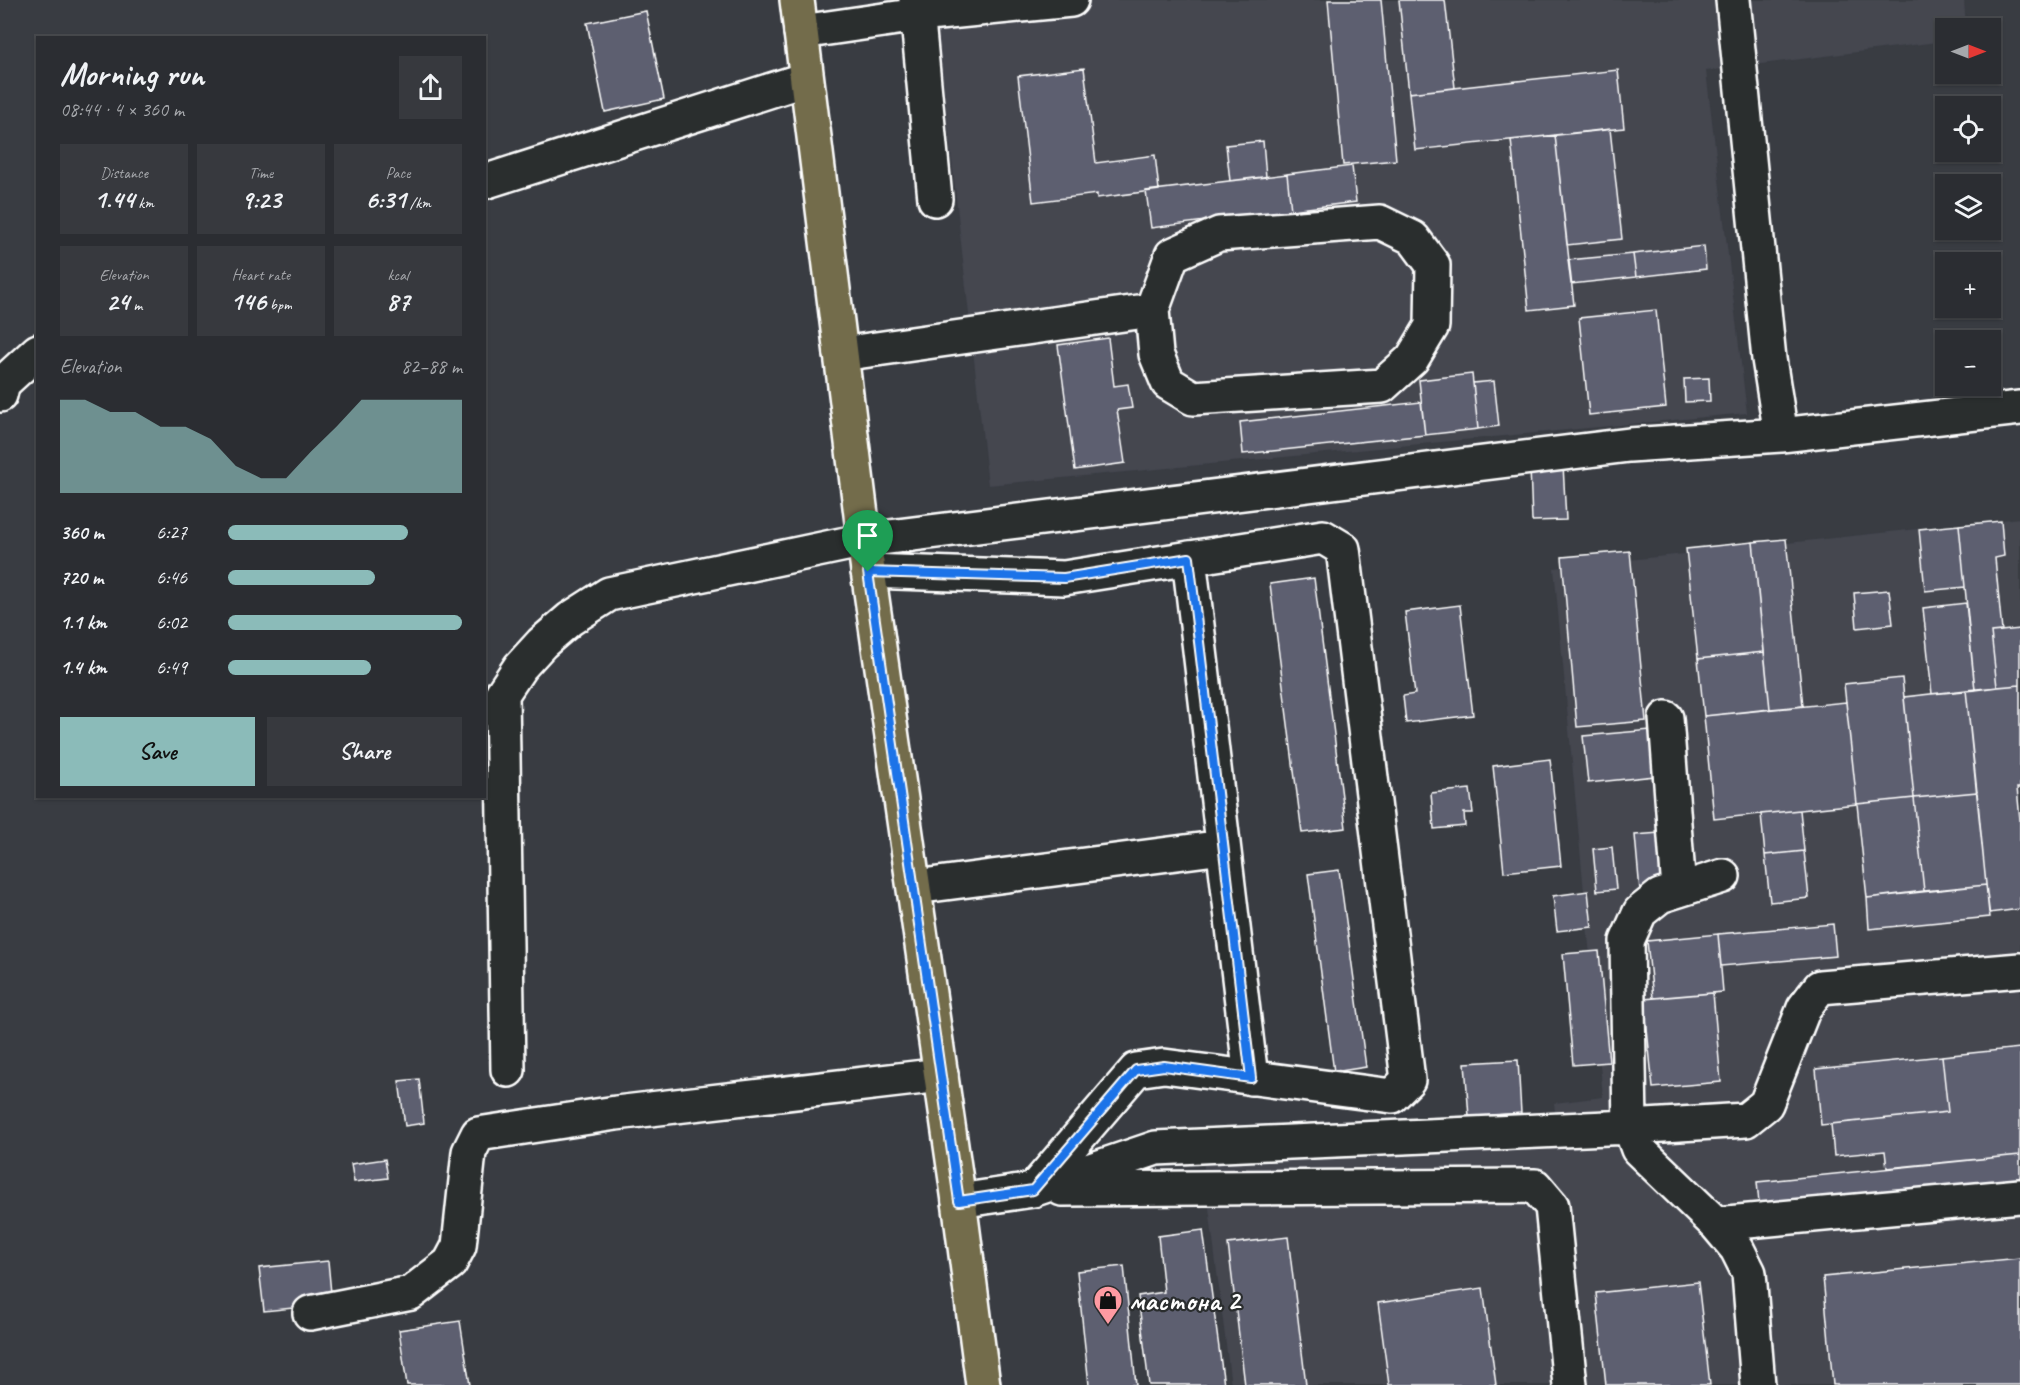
<!DOCTYPE html>
<html lang="en">
<head>
<meta charset="utf-8">
<style>
	body { margin:0; font-family:Caveat,sans-serif; background:#37393e; color:#f1f3f6; height:100vh; display:flex; flex-direction:column; font-size:22px; white-space:nowrap }
	* { box-sizing:border-box; margin:0 }
	p { font-size:20px; color:#a6a8ac }
	.icon { flex:none; width:33px; height:33px; fill:none; stroke:currentColor; stroke-width:2; stroke-linecap:round; stroke-linejoin:round }
	.map { position:relative; flex:1; overflow:hidden }
	.details { position:absolute; left:36px; top:36px; width:450px; height:762px; display:flex; flex-direction:column; background:#2b2d32; border-radius:0px; box-shadow:0 2px 4px #0004,0 0 0 2px #47494d }
	.details>* { flex:none }
	.needle { width:39px; rotate:90deg }
	.buttons { position:absolute; left:1935px; top:18px; display:grid; gap:12px }
	.buttons a { display:grid; place-items:center; width:66px; height:66px; border-radius:0px; background:#2b2d32; box-shadow:0 2px 4px #0004,0 0 0 2px #47494d; font-size:30px }
	.pin { position:absolute; display:grid; place-items:center; width:51px; height:51px; color:#fff; margin:-62px -26px; border-radius:50% 50% 50% 0; rotate:-45deg; box-shadow:0 0 6px #0007 }
	.pin .icon { rotate:45deg }
	.round { display:grid; place-items:center; flex:none; width:63px; height:63px; border-radius:0px; background:#37393e }
	.summary { display:flex; align-items:center; justify-content:space-between; height:102px; padding:0 24px }
	h1 { font-size:33px; font-weight:700; line-height:45px }
	.stats { display:grid; grid-template-columns:repeat(3,1fr); gap:9px; height:102px; padding:6px 24px }
	.stats div { display:grid; align-content:center; border-radius:0px; background:#37393e; text-align:center }
	.stats b { font-size:26px; font-weight:700 }
	.stats small { font-size:16px; font-weight:400 }
	.stats p { font-size:16px }
	.chart { height:168px; padding:12px 24px }
	.chart p { display:flex; justify-content:space-between }
	.chart svg { width:100%; height:108px; margin-top:6px; fill:#8bbbb9; opacity:.7 }
	.button { display:flex; gap:12px; margin-top:auto; padding:12px 24px }
	.button a { flex:1; height:69px; border-radius:0px; background:#8bbbb9; color:#111; font-size:24px; font-weight:700; line-height:69px; text-align:center }
	.button a+a { background:#37393e; color:#f1f3f6 }
	ul { padding:0 24px; list-style:none; font-size:20px }
	li { display:grid; grid-template-columns:96px 72px 1fr; align-items:center; height:45px }
	li i { height:15px; border-radius:8px; background:#8bbbb9 }
	.map>svg:first-child { display:block }
</style>
</head>
<body>
<div class="map">
<svg width="2020" height="1385" viewBox="0 0 2020 1385">
	<rect width="100%" height="100%" fill="#393c42"/>
	<filter id="ink" filterUnits="userSpaceOnUse"><feTurbulence type="fractalNoise" baseFrequency=".0167" numOctaves="2"/><feDisplacementMap in="SourceGraphic" scale="12" xChannelSelector="R" yChannelSelector="G"/><feConvolveMatrix kernelMatrix="1 2 1 2 8 2 1 2 1" color-interpolation-filters="sRGB"/></filter>
	<g filter="url(#ink)">
		<!-- built -->
		<path fill="#444650" d="M 934,0 L 1964,0 L 1966,28 L 1946,28 L 1945,41 L 1706,71 L 1747,413 L 988,485 Z
			M 2020,518 L 2020,1385 L 1231,1385 L 1202,1151 L 1559,1149 L 1554,1103 L 1603,1097 L 1554,568 Z"/>
		<!-- building -->
		<path fill="#5d5e70" stroke="#fff" stroke-width="1.5" d="M 1328,0 L 1381,0 L 1396,160 L 1343,165 Z
			M 1399,0 L 1445,0 L 1455,88 L 1409,93 Z
			M 646,11 L 664,99 L 605,112 L 587,23 Z
			M 1084,68 L 1096,163 L 1155,155 L 1159,190 L 1097,198 L 1097,194 L 1033,202 L 1018,76 Z
			M 1618,70 L 1624,128 L 1415,150 L 1409,93 Z
			M 1610,129 L 1622,239 L 1567,245 L 1555,135 Z
			M 1555,135 L 1574,305 L 1529,310 L 1511,140 Z
			M 1263,141 L 1266,177 L 1230,181 L 1226,145 Z
			M 1352,166 L 1356,202 L 1291,210 L 1287,174 Z
			M 1287,174 L 1291,210 L 1151,228 L 1146,191 Z
			M 1704,246 L 1706,269 L 1636,277 L 1633,254 Z
			M 1633,254 L 1636,277 L 1571,284 L 1568,260 Z
			M 1656,310 L 1666,407 L 1589,415 L 1579,318 Z
			M 1108,338 L 1114,386 L 1128,384 L 1132,408 L 1117,410 L 1125,463 L 1075,470 L 1058,345 Z
			M 1472,374 L 1478,429 L 1425,435 L 1419,380 Z
			M 1709,378 L 1710,401 L 1685,402 L 1684,379 Z
			M 1494,381 L 1499,426 L 1478,429 L 1473,383 Z
			M 1421,402 L 1425,435 L 1243,454 L 1240,422 Z
			M 1563,465 L 1566,520 L 1532,521 L 1530,467 Z
			M 2001,521 L 2004,556 L 1995,558 L 2002,631 L 1991,632 L 1997,687 L 1975,690 L 1959,525 Z
			M 1959,525 L 1965,587 L 1925,591 L 1919,529 Z
			M 1786,539 L 1803,706 L 1770,709 L 1753,542 Z
			M 1753,542 L 1764,652 L 1698,659 L 1686,549 Z
			M 1630,551 L 1646,721 L 1577,727 L 1562,557 Z
			M 1314,578 L 1346,828 L 1302,833 L 1270,584 Z
			M 1889,590 L 1893,624 L 1857,628 L 1854,593 Z
			M 1966,603 L 1975,690 L 1932,694 L 1923,608 Z
			M 1460,605 L 1473,715 L 1406,723 L 1403,696 L 1415,694 L 1405,612 Z
			M 2020,629 L 2020,685 L 1997,687 L 1991,632 Z
			M 1764,652 L 1770,709 L 1704,716 L 1698,659 Z
			M 1902,678 L 1914,798 L 1857,804 L 1844,684 Z
			M 2020,685 L 2020,788 L 2017,788 L 2020,820 L 2020,909 L 1989,913 L 1966,690 Z
			M 1966,690 L 1977,792 L 1914,798 L 1904,697 Z
			M 1846,702 L 1857,804 L 1714,819 L 1704,716 Z
			M 1651,730 L 1655,776 L 1588,783 L 1583,736 Z
			M 1550,759 L 1561,866 L 1504,872 L 1493,766 Z
			M 1470,789 L 1473,813 L 1464,813 L 1465,826 L 1434,829 L 1431,793 Z
			M 1977,792 L 1986,885 L 1924,891 L 1914,798 Z
			M 1914,798 L 1924,891 L 1867,898 L 1857,804 Z
			M 1800,810 L 1804,851 L 1765,855 L 1761,814 Z
			M 1660,833 L 1666,888 L 1640,891 L 1635,835 Z
			M 1612,847 L 1616,889 L 1597,891 L 1593,849 Z
			M 1804,851 L 1809,898 L 1770,902 L 1765,855 Z
			M 1339,870 L 1366,1067 L 1334,1072 L 1308,874 Z
			M 1986,885 L 1990,917 L 1869,929 L 1867,898 Z
			M 1588,891 L 1592,927 L 1557,931 L 1553,896 Z
			M 1833,924 L 1836,956 L 1721,966 L 1718,934 Z
			M 1718,934 L 1723,992 L 1653,998 L 1647,941 Z
			M 1599,951 L 1609,1062 L 1573,1065 L 1563,954 Z
			M 1713,993 L 1721,1082 L 1653,1088 L 1644,999 Z
			M 2020,1048 L 2020,1155 L 1887,1168 L 1885,1151 L 1834,1156 L 1831,1124 L 1948,1112 L 1942,1056 Z
			M 1942,1056 L 1948,1112 L 1821,1125 L 1816,1069 Z
			M 1518,1060 L 1521,1113 L 1469,1117 L 1465,1063 Z
			M 419,1079 L 424,1123 L 405,1126 L 399,1081 Z
			M 2020,1155 L 2020,1188 L 1760,1214 L 1757,1182 Z
			M 385,1159 L 388,1178 L 354,1182 L 351,1164 Z
			M 1203,1230 L 1224,1385 L 1149,1385 L 1138,1296 L 1164,1292 L 1158,1236 Z
			M 1288,1237 L 1306,1385 L 1245,1385 L 1228,1244 Z
			M 2020,1258 L 2020,1385 L 1833,1385 L 1823,1277 Z
			M 328,1261 L 332,1304 L 264,1311 L 259,1268 Z
			M 1124,1266 L 1136,1385 L 1089,1385 L 1077,1271 Z
			M 1698,1282 L 1710,1385 L 1606,1385 L 1596,1293 Z
			M 1483,1288 L 1496,1385 L 1389,1385 L 1378,1303 Z
			M 460,1321 L 470,1385 L 407,1385 L 399,1330 Z"/>
		<g fill="none" stroke-linecap="round" stroke-linejoin="round">
			<!-- minor casing -->
			<g stroke="#fff" stroke-width="38">
				<path id="minor" d="M 916,0 L 935,199
					M 1733,0 L 1769,359 L 1781,435
					M 801,32 L 918,15 L 1071,0
					M 484,182 L 806,79
					M 841,354 L 1152,310 L 1156,354 L 1168,383 L 1193,398 L 1382,386 L 1412,359 L 1432,326 L 1433,265 L 1413,238 L 1380,222 L 1219,234 L 1172,255 L 1152,310
					M 0,395 L 3,383 L 38,351
					M 1189,558 L 1251,1078
					M 868,571 L 1064,578 L 1323,537 L 1343,549 L 1408,1080 L 1392,1096 L 1164,1066 L 1136,1070 L 1033,1190 L 959,1201
					M 1666,718 L 1679,890
					M 1723,876 L 1660,896 L 1640,912 L 1627,941 L 1630,1127 L 1746,1120 L 1766,1104 L 1804,1008 L 1820,987 L 2020,970
					M 915,887 L 1223,847
					M 508,1070 L 502,694 L 520,667 L 542,643 L 570,619 L 609,594 L 865,540 L 1629,445 L 1781,435 L 2020,408
					M 1035,1189 L 1156,1148 L 1630,1127 L 1638,1149 L 1716,1224 L 1737,1249 L 1749,1273 L 1758,1385
					M 1062,1189 L 1535,1186 L 1552,1206 L 1570,1385
					M 1716,1224 L 2020,1196
					M 310,1313 L 411,1293 L 450,1263 L 459,1246 L 469,1152 L 478,1134 L 616,1113 L 941,1075"/>
			</g>
			<!-- major casing -->
			<g stroke="#fff" stroke-width="38">
				<path id="major" d="M 797,0 L 868,571 L 959,1201 L 983,1385"/>
			</g>
			<!-- minor -->
			<use href="#minor" stroke="#2a2d2e" stroke-width="33"/>
			<!-- major -->
			<use href="#major" stroke="#736c4b" stroke-width="33"/>
		</g>
	</g>
	<g fill="none" stroke-linecap="round" stroke-linejoin="round" filter="url(#ink)">
		<!-- route casing -->
		<g stroke="#fff" stroke-width="12">
			<path id="route" d="M 1189,558 L 1251,1078 L 1164,1066 L 1136,1070 L 1033,1190 L 959,1201 L 868,572 L 1064,578 Z"/>
		</g>
		<!-- route -->
		<use href="#route" stroke="#1a73e8" stroke-width="8"/>
	</g>
	<!-- icons -->
	<defs>
		<g id="shop-pin" transform="scale(1.5)"><path d="M0 17L-7.5 6A9.5 9.5 0 1 1 7.5 6Z" fill="#ff9aa2" stroke="#2a2d2e"/><path d="M-5-2.5h2.3a2.7 3.5 0 0 1 5.4 0H5L5.5 6h-11ZM-1.5-2.5h3a1.5 2.3 0 0 0-3 0Z" fill="#111"/></g>
	</defs>
	<g fill-rule="evenodd">
		<use href="#shop-pin" x="1108" y="1300"/>
	</g>
	<g text-anchor="middle" stroke-width="4.5" stroke-linejoin="round" paint-order="stroke">
		<!-- poi labels -->
		<g font-size="28" font-weight="bold" fill="#fff" stroke="#2a2d2e" text-anchor="start">
			<text x="1129" y="1310">мастона 2</text>
		</g>
	</g>
</svg>
<div class="buttons">
<a><svg class="needle" viewBox="-14 -14 28 28"><path d="M0-13l5 13h-10z" fill="#e53935"/><path d="M0 13l5-13h-10z" fill="#a6a8ac"/></svg></a>
<a><svg class="icon" aria-label="locate" viewBox="0 0 24 24"><circle cx="12" cy="12" r="6"/><path d="M12 2v4M12 18v4M2 12h4M18 12h4"/></svg></a>
<a><svg class="icon" aria-label="layers" viewBox="0 0 24 24"><path d="M12 4l9 5-9 5-9-5zM3 14l9 5 9-5"/></svg></a>
<a>+</a>
<a>−</a>
</div>
<div class="pin" style="left:868px;top:572px;background:#1e9e55"><svg class="icon" aria-label="arrive" viewBox="0 0 24 24"><path d="M6 21V4h12l-3 4 3 4H6"/></svg></div>
<section class="details">
<div class="summary"><div><h1>Morning run</h1><p>08:44 · 4 × 360 m</p></div><a class="round"><svg class="icon" aria-label="share" viewBox="0 0 24 24"><path d="M12 15V3M7 8l5-5 5 5M5 13v7h14v-7"/></svg></a></div>
<div class="stats">
<div><p>Distance</p><b>1.44<small> km</small></b></div>
<div><p>Time</p><b>9:23</b></div>
<div><p>Pace</p><b>6:31<small> /km</small></b></div>
</div>
<div class="stats">
<div><p>Elevation</p><b>24<small> m</small></b></div>
<div><p>Heart rate</p><b>146<small> bpm</small></b></div>
<div><p>kcal</p><b>87</b></div>
</div>
<div class="chart"><p><span>Elevation</span>82–88 m</p>
<svg viewBox="0 0 160 44" preserveAspectRatio="none"><path d="M0 44V6L10 6L20 11L30 11L40 17L50 17L60 22L70 33L80 38L90 38L100 27L110 17L120 6L130 6L140 6L150 6L160 6V44z"/></svg>
</div>
<ul>
<li><b>360 m</b>6:27<i style="width:77%"></i></li>
<li><b>720 m</b>6:46<i style="width:63%"></i></li>
<li><b>1.1 km</b>6:02<i style="width:100%"></i></li>
<li><b>1.4 km</b>6:49<i style="width:61%"></i></li>
</ul>
<div class="button"><a>Save</a><a>Share</a></div>
</section>
</div>
</body>
</html>
